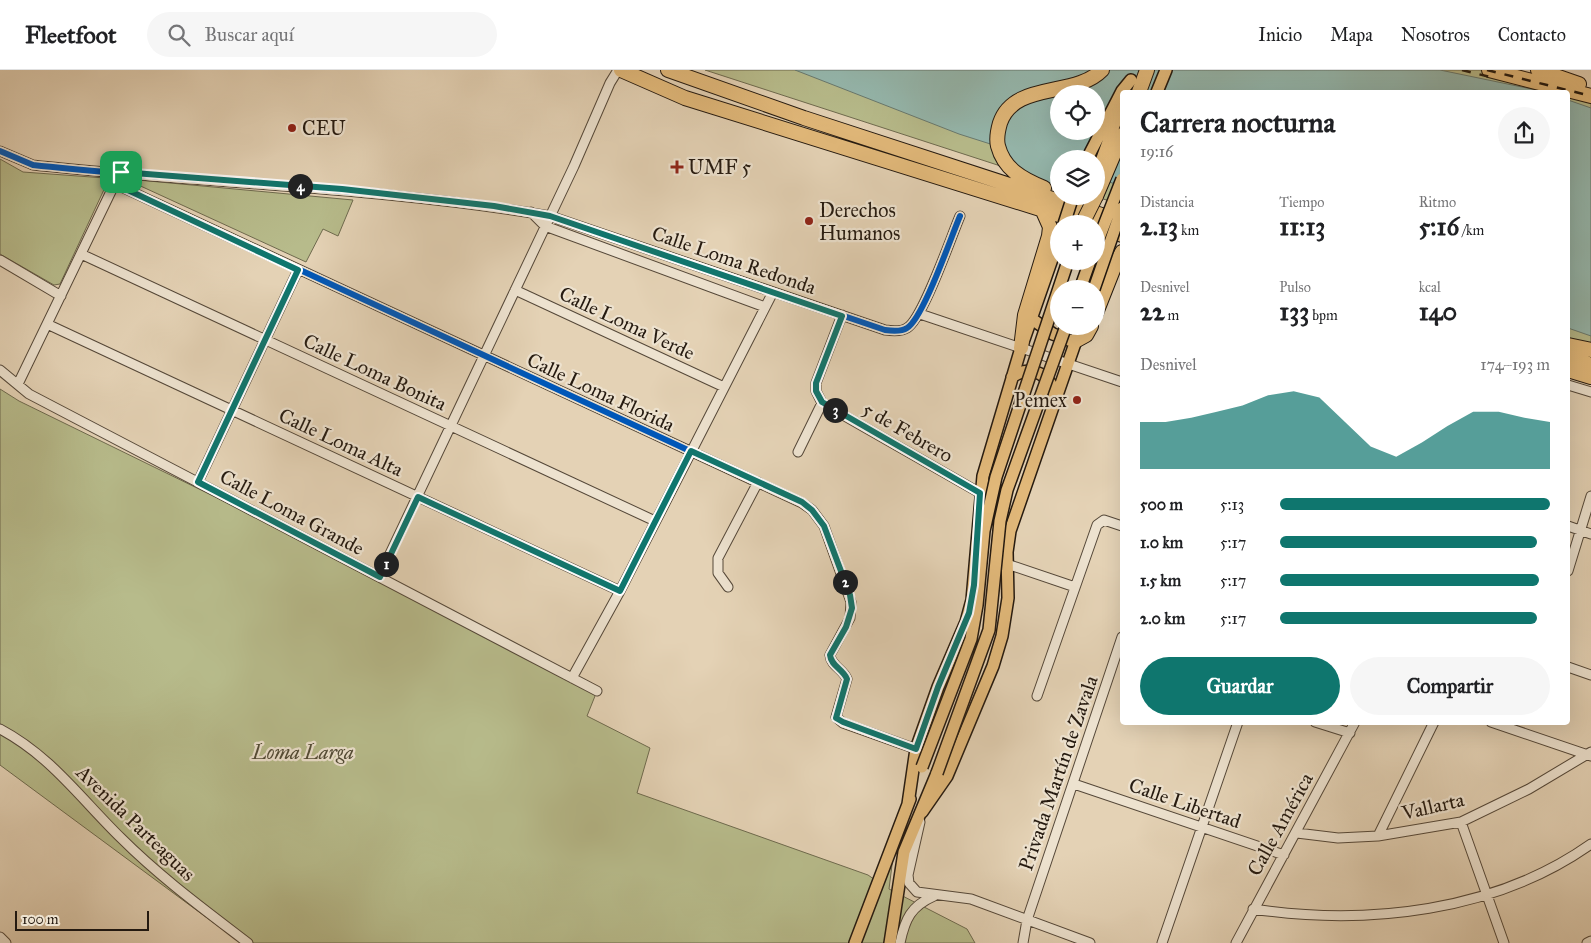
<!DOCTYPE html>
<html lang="es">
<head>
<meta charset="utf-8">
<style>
	body { margin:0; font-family:"IM FELL Great Primer",serif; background:#f6f6f6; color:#202124; height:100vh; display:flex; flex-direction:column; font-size:19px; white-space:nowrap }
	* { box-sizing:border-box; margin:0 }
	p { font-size:16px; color:#757577 }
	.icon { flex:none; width:28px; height:28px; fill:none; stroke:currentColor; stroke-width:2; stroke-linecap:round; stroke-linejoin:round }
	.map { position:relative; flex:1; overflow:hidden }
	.side { position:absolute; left:1120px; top:20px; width:450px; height:635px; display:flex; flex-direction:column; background:#fff; border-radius:5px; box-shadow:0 5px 20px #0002 }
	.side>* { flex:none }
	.buttons { position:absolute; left:1050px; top:15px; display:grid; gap:10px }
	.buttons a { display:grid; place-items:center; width:55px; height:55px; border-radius:50%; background:#fff; box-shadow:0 5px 20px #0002; font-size:25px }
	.scale { position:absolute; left:15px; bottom:12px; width:134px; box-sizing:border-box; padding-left:5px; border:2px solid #251a10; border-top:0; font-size:14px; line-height:18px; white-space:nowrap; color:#251a10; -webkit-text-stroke:4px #ede2cf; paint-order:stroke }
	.pin { position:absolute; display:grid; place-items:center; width:42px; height:42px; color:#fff; margin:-21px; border-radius:10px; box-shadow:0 2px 8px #0006 }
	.km { position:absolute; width:25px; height:25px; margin:-12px; border-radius:50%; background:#222; color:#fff; font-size:14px; line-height:25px; text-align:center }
	.round { display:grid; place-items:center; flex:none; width:52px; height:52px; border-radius:26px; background:#f6f6f6 }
	.head { display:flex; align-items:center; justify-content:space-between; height:85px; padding:0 20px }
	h1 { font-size:28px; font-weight:800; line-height:38px }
	.figures { display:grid; grid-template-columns:repeat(3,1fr); gap:8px; height:85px; padding:5px 20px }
	.figures div { display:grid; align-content:center }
	.figures b { font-size:25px; font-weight:800 }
	.figures small { font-size:14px; font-weight:400 }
	.figures p { font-size:14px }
	.chart { height:140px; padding:10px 20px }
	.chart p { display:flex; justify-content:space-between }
	.chart svg { width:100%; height:90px; margin-top:5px; fill:#0f766e; opacity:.7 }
	.cta { display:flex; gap:10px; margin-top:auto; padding:10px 20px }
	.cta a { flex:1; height:58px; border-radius:30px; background:#0f766e; color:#fff; font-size:20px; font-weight:800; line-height:58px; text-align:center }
	.cta a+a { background:#f6f6f6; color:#202124 }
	ul { padding:0 20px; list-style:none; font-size:16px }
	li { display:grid; grid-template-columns:80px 60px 1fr; align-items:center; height:38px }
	li i { height:12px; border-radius:6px; background:#0f766e }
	header { display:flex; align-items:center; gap:30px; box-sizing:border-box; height:70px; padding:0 25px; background:#fff; border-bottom:1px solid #e0e0e0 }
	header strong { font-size:24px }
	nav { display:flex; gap:28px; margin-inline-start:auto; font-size:18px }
	.search { width:350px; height:45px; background:#f6f6f6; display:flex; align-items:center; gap:12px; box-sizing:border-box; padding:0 18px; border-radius:28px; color:#757577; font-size:19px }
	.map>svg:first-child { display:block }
</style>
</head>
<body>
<header>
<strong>Fleetfoot</strong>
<div class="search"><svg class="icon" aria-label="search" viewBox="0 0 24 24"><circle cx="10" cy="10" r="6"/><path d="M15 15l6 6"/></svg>Buscar aquí</div>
<nav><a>Inicio</a><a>Mapa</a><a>Nosotros</a><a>Contacto</a></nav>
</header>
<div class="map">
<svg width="1591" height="873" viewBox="0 0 1591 873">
	<rect width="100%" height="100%" fill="#e4d2b5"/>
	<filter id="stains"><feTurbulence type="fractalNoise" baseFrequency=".004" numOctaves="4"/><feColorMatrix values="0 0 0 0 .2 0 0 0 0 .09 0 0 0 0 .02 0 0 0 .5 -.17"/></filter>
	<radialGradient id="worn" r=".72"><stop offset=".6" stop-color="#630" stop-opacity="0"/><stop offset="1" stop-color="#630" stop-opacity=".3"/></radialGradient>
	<!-- green -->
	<path fill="#b7bb8b" stroke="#6e6a4e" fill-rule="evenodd" d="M 705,0 L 1481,0 C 1519,9 1556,17 1591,33 L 1591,286 L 1568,278 L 1568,22 L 1122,22 L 1122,135 L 1094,126 L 1096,126 L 1096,89 L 1059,89 L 1059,115 ZM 1059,24 L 1096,24 L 1096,61 L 1059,61 Z
		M 0,89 L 23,102 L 105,108 L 108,111 L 60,214 L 54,215 L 0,184 Z
		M 138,110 L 353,130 L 338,166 L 323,159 L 306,192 L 134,113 Z
		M 0,319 L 19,331 L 379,507 L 597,621 L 587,646 L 650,678 L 637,723 L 868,805 L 881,814 L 893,787 L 889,819 L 967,859 L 975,873 L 241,873 L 0,695 Z"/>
	<!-- water -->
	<path fill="#95b8ae" stroke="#68796f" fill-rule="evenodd" d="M 795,0 L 1440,0 L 1546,22 L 1122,22 L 1122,116 L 1096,108 L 1096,89 L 1059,89 L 1059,116 L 1036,108 L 1006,91 L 1003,78 L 959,64 ZM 1059,24 L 1096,24 L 1096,61 L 1059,61 Z
		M 1568,30 L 1591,38 L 1591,266 L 1568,258 Z"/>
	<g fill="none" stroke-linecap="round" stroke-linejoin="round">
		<!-- minor casing -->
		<g stroke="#554839" stroke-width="11">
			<path id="minor" d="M 0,81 L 33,95 C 206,114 379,117 550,146 L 885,260 C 892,261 901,262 907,258 C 923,249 951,167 960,146
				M 115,114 L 802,433 L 812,440 L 824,456 L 851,532 L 850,548 L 830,585 C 831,596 843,599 847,609 L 836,647 L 843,653 L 916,679
				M 531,142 L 545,156 L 765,237
				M 81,184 L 655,451
				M 0,190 L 61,226
				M 515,220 L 724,317
				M 920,244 L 1122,312
				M 842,245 L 816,313 L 816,321 L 822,333 L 980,423
				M 47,254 L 620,521
				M 0,300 L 29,324 L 597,621
				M 18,314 L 117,109
				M 1568,315 L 1591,322
				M 798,382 L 822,333
				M 198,412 L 298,200
				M 1568,456 L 1591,464
				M 1007,494 L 1075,517
				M 1568,501 L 1591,426
				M 379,507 L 574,96 L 610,13 L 618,0
				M 728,517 L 718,503 L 718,488 L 758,412
				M 1568,597 L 1591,605
				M 572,608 L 620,521 L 773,222
				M 1037,626 L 1097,455 L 1104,450 L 1122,456
				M 1315,652 L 1350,663
				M 1491,652 L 1591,686
				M 0,659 C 51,686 81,729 121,768 C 160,807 205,840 248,873
				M 1074,714 L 1284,785
				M 920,752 L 908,805 L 909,813 L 917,822 L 971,829 L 1090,873
				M 1461,752 L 1504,873
				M 1297,763 L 1338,768 L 1378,766 L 1461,752 L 1529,719 L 1591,682
				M 1378,766 L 1434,652
				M 1253,839 C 1367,856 1495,842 1591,774
				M 0,867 L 6,873
				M 900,873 C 905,849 911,836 934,826
				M 1023,873 L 1027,850 L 1122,567
				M 1162,873 L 1238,652
				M 1236,873 L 1355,652
				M 1587,873 L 1591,871"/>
		</g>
		<!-- major casing -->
		<g stroke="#251a10" stroke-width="14">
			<path id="major" d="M 1157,22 L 1166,0
				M 1087,89 L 1122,21 L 1131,10
				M 1096,105 L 1122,34
				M 1080,219 L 1090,191
				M 1032,249 L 1053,264 L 1069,270
				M 1012,307 C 1033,293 1053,306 1055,329
				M 908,734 L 916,679 L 938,617 L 966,552 L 972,530 L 983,406 L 1021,278 L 1059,169
				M 922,742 L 947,706 L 993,596 L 1002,566 L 1008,528 L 1007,482 L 1010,461 L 1081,256
				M 855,873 L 910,729
				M 890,873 L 904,782 L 937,703"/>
		</g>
		<!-- highway casing -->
		<g stroke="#251a10" stroke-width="16">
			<path id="highway" d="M 621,0 L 685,28 L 1088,154
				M 668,0 L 804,48 L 1120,151
				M 1489,0 L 1591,26
				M 1538,0 L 1579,14
				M 1139,22 L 1147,0
				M 1044,118 C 1022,109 1004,99 998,76 C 996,68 998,60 1000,53 C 1014,11 1075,28 1102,0
				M 1096,126 L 1122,65
				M 1096,156 L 1122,165
				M 1096,243 L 1115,195 L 1122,182
				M 1075,271 L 1086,265 L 1091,256
				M 1568,275 L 1591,280
				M 1021,278 L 1025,245 L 1049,166 L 1050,157 L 1042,139
				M 1568,287 L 1591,295
				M 1568,300 L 1591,307"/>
		</g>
		<!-- minor -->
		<use href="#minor" stroke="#ede2cf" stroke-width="9"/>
		<!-- major -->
		<use href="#major" stroke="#e2b97a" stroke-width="11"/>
		<!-- highway -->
		<use href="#highway" stroke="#e2b97a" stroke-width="14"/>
		<!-- rail -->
		<path stroke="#251a10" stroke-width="2.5" stroke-dasharray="9 9" stroke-linecap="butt" d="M 1462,0 L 1494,8
			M 1487,0 L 1591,26"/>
		<!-- major-bridge casing -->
		<g stroke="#251a10" stroke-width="14" stroke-linecap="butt">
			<path id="major-bridge" d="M 1064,154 L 1073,126
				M 1099,168 L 1122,109
				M 1094,219 L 1122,138
				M 922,697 L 971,569 L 977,535 L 984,461 L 996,407 L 1068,191
				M 937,703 L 989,560 L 1000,451 L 1007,420 L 1066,256"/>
		</g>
		<!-- highway-bridge casing -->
		<g stroke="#251a10" stroke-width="16" stroke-linecap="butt">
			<path id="highway-bridge" d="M 1082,154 L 1096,126"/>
		</g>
		<!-- major-bridge -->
		<use href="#major-bridge" stroke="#e2b97a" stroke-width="11"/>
		<!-- highway-bridge -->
		<use href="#highway-bridge" stroke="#e2b97a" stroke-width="14"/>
		<!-- cycleway casing -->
		<g stroke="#ede2cf" stroke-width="9">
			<path id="cycleway" d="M 0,81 L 33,95 C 206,114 379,117 550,146 L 885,260 C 892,261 901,262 907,258 C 923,249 951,167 960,146
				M 115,114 L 802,433 L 812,440 L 824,456 L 851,532 L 850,548 L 830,585 C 831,596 843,599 847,609 L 836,647 L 843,653 L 916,679"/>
		</g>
		<!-- cycleway -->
		<use href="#cycleway" stroke="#0057b8" stroke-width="6"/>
	</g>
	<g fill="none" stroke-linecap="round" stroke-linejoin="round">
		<!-- route casing -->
		<g stroke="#fff" stroke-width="10">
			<path id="route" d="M 121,102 L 342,119 L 494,136 L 550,146 L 842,246 L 816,313 L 816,321 L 822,332 L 980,423 L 974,515 L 969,543 L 938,617 L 916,679 L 843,652 L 836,648 L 847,609 C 843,599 831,596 830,585 L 846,557 L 852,538 L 850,525 L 824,456 L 812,440 L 802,432 L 691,381 L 620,521 L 418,427 L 380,507 L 198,412 L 298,200 L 115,114 Z"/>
		</g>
		<!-- route -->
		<use href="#route" stroke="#0f766e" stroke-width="6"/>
	</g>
	<!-- markers -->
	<g fill="#8f2418" stroke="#ede2cf" stroke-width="2">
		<circle cx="292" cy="58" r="5"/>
		<path d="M674.5 89.5h5v5h5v5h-5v5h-5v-5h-5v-5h5z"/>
		<circle cx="809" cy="151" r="5"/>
		<circle cx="1077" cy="330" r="5"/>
	</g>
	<g text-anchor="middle" stroke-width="4.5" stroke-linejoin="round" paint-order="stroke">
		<!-- poi labels -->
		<g font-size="20" fill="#251a10" stroke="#ede2cf" text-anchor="start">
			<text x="302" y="65">CEU</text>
			<text x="688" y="104">UMF 5</text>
			<text x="819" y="147">Derechos<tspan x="819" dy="23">Humanos</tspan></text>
			<text x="1067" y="337" text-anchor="end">Pemex</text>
		</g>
		<!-- street labels -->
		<g font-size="20" fill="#251a10" stroke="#ede2cf">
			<text transform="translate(734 190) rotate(19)" y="7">Calle Loma Redonda</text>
			<text transform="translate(627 253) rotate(25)" y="7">Calle Loma Verde</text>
			<text transform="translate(375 302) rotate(25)" y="7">Calle Loma Bonita</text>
			<text transform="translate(601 322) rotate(25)" y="7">Calle Loma Florida</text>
			<text transform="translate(908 362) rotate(30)" y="7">5 de Febrero</text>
			<text transform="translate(341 372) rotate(25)" y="7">Calle Loma Alta</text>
			<text transform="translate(292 442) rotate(28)" y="7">Calle Loma Grande</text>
			<text transform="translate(1058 703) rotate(-71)" y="7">Privada Martín de Zavala</text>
			<text transform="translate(1185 733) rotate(19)" y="7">Calle Libertad</text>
			<text transform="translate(1433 736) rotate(-13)" y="7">Vallarta</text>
			<text transform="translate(136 753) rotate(44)" y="7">Avenida Parteaguas</text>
			<text transform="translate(1280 754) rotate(-61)" y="7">Calle América</text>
		</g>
		<!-- park labels -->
		<g font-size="20" font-style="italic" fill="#514a35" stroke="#ede2cf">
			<text x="303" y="689">Loma Larga</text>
		</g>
	</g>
	<rect width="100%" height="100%" filter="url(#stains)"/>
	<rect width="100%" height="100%" fill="url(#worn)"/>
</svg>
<div class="buttons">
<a><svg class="icon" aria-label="locate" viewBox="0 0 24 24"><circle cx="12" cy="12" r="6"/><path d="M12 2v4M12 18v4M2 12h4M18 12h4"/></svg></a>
<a><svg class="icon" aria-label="layers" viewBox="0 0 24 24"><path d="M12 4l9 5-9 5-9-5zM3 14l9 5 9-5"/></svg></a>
<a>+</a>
<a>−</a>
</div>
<div class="scale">100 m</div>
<div class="pin" style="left:121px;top:102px;background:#1e9e55"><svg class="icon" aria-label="arrive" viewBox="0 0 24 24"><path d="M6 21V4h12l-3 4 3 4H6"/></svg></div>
<b class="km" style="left:386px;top:494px">1</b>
<b class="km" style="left:845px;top:512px">2</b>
<b class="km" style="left:835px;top:340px">3</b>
<b class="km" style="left:300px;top:116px">4</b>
<section class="side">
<div class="head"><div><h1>Carrera nocturna</h1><p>19:16</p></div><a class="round"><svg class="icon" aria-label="share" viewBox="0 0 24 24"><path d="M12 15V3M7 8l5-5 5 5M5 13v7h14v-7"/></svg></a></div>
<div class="figures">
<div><p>Distancia</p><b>2.13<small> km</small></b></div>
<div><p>Tiempo</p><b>11:13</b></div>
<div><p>Ritmo</p><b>5:16<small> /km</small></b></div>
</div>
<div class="figures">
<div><p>Desnivel</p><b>22<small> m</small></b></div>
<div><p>Pulso</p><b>133<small> bpm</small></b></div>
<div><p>kcal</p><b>140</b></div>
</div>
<div class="chart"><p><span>Desnivel</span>174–193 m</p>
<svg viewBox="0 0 160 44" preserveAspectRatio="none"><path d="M0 44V21L10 21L20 19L30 16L40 13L50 8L60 6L70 9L80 21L90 33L100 38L110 31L120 23L130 16L140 16L150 19L160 21V44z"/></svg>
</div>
<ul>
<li><b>500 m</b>5:13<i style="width:100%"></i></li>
<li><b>1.0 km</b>5:17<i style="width:95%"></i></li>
<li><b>1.5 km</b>5:17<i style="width:96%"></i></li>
<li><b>2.0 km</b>5:17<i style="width:95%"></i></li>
</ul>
<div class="cta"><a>Guardar</a><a>Compartir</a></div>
</section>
</div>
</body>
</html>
